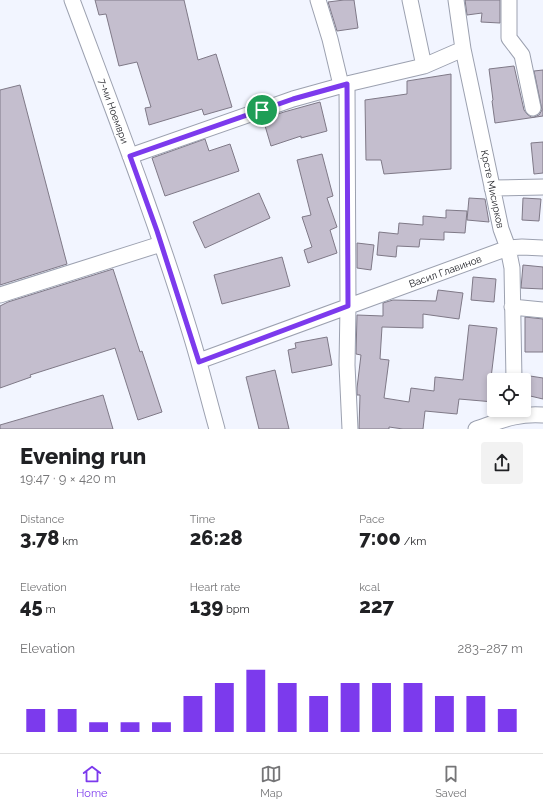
<!DOCTYPE html>
<html lang="en">
<head>
<meta charset="utf-8">
<style>
	body { margin:0; font-family:Raleway,sans-serif; background:#f2f2f2; color:#202124; height:100vh; display:flex; flex-direction:column; font-size:15px; white-space:nowrap }
	* { box-sizing:border-box; margin:0 }
	p { font-size:13px; color:#757577 }
	.icon { flex:none; width:22px; height:22px; fill:none; stroke:currentColor; stroke-width:2; stroke-linecap:round; stroke-linejoin:round }
	.map { position:relative; height:429px; overflow:hidden }
	.details { display:flex; flex-direction:column; background:#fff; flex:1 }
	.details>* { flex:none }
	.buttons { position:absolute; left:487px; top:373px; display:grid; gap:8px }
	.buttons a { display:grid; place-items:center; width:44px; height:44px; border-radius:4px; background:#fff; box-shadow:0 2px 6px #0003; font-size:20px }
	.pin { position:absolute; display:grid; place-items:center; width:34px; height:34px; color:#fff; margin:-17px; border:2px solid #fff; border-radius:50%; box-shadow:0 1px 4px #0007 }
	.round { display:grid; place-items:center; flex:none; width:42px; height:42px; border-radius:4px; background:#f2f2f2 }
	.overview { display:flex; align-items:center; justify-content:space-between; height:68px; padding:0 20px }
	h1 { font-size:22px; font-weight:800; line-height:30px }
	.stats { display:grid; grid-template-columns:repeat(3,1fr); gap:6px; height:68px; padding:4px 20px }
	.stats div { display:grid; align-content:center }
	.stats b { font-size:20px; font-weight:800 }
	.stats small { font-size:11px; font-weight:400 }
	.stats p { font-size:11px }
	.chart { height:112px; padding:8px 20px }
	.chart p { display:flex; justify-content:space-between }
	.chart svg { width:100%; height:72px; margin-top:4px; stroke:#7c3aed; stroke-width:6 }
	.menu { display:flex; justify-content:space-around; align-items:center; height:56px; border-top:1px solid #e0e0e0; background:#fff; font-size:11px; color:#757577 }
	.menu a { display:grid; justify-items:center; gap:2px }
	.menu .selected { color:#7c3aed }
	.map>svg:first-child { display:block }
</style>
</head>
<body>
<div class="map">
<svg width="543" height="429" viewBox="0 0 543 429">
	<rect width="100%" height="100%" fill="#f2f5ff"/>
	<!-- building -->
	<path fill="#c4bece" stroke="#7f7987" d="M 95,0 L 184,0 L 198,60 L 216,54 L 232,107 L 204,115 L 202,109 L 149,125 L 145,108 L 151,107 L 137,62 L 119,66 L 106,14 L 99,15 Z
		M 344,0 L 354,0 L 358,28 L 337,31 L 328,2 Z
		M 465,0 L 500,0 L 500,23 L 481,22 L 482,13 L 467,15 Z
		M 514,66 L 524,110 L 527,114 L 531,117 L 534,117 L 539,115 L 542,110 L 534,71 L 543,70 L 543,116 L 495,123 L 492,101 L 493,100 L 489,69 Z
		M 451,74 L 451,169 L 384,174 L 381,160 L 366,160 L 365,100 L 407,94 L 407,81 Z
		M 20,85 L 67,264 L 0,285 L 0,90 Z
		M 320,102 L 327,131 L 301,138 L 301,136 L 271,146 L 263,119 L 284,112 Z
		M 205,139 L 209,151 L 230,144 L 239,171 L 165,196 L 152,158 Z
		M 543,142 L 543,173 L 534,174 L 531,143 Z
		M 322,154 L 333,196 L 327,198 L 337,227 L 330,230 L 337,253 L 308,263 L 304,250 L 312,247 L 302,217 L 311,215 L 297,160 Z
		M 259,193 L 270,218 L 205,248 L 193,222 Z
		M 469,198 L 485,199 L 489,222 L 467,220 Z
		M 523,198 L 541,199 L 539,221 L 522,220 Z
		M 446,210 L 467,211 L 465,233 L 444,232 L 444,240 L 420,239 L 419,247 L 397,246 L 396,257 L 377,255 L 379,232 L 398,234 L 399,223 L 423,225 L 423,216 L 446,218 Z
		M 357,243 L 374,245 L 371,270 L 357,268 Z
		M 282,257 L 290,286 L 222,304 L 214,275 Z
		M 523,265 L 543,267 L 543,289 L 521,288 Z
		M 113,269 L 140,352 L 142,351 L 162,412 L 138,420 L 115,348 L 30,375 L 31,377 L 0,388 L 0,306 L 8,302 Z
		M 473,277 L 496,279 L 494,302 L 471,300 Z
		M 438,290 L 463,293 L 459,319 L 423,314 L 423,328 L 382,327 L 380,359 L 389,360 L 384,398 L 409,402 L 411,388 L 434,391 L 435,377 L 463,380 L 469,325 L 497,328 L 491,378 L 494,378 L 494,402 L 459,399 L 457,414 L 425,411 L 423,429 L 403,429 L 389,427 L 389,429 L 359,429 L 360,395 L 357,395 L 357,388 L 361,355 L 356,354 L 357,315 L 383,316 L 383,303 L 393,300 L 436,301 Z
		M 525,317 L 543,319 L 543,352 L 525,352 Z
		M 327,337 L 332,365 L 292,373 L 288,350 L 296,348 L 295,343 Z
		M 275,370 L 289,429 L 259,429 L 246,377 Z
		M 530,376 L 543,378 L 543,399 L 526,395 Z
		M 103,395 L 113,429 L 0,429 L 0,425 Z"/>
	<g fill="none" stroke-linecap="round" stroke-linejoin="round">
		<!-- minor casing -->
		<g stroke="#9ca1b0" stroke-width="17">
			<path id="minor" d="M 72,0 C 113,110 156,220 190,332 C 200,364 208,397 217,429
				M 318,0 L 330,39 L 341,85
				M 410,0 L 424,66
				M 456,0 L 463,49 L 501,229 L 508,248 L 512,268 L 514,380
				M 509,0 L 509,38 L 522,55 L 533,108
				M 347,84 L 348,306 L 347,365 L 350,429
				M 130,156 L 293,99 L 347,84 L 424,66 L 463,49
				M 492,188 L 543,187
				M 0,295 L 161,244
				M 512,307 L 543,310
				M 199,361 L 508,248 L 522,247 L 543,248
				M 476,429 C 500,421 517,413 543,415"/>
		</g>
		<!-- minor -->
		<use href="#minor" stroke="#fff" stroke-width="15"/>
	</g>
	<g fill="none" stroke-linecap="round" stroke-linejoin="round">
		<!-- route casing -->
		<g stroke="#fff" stroke-width="8">
			<path id="route" d="M 347,84 L 348,306 L 199,362 L 157,231 L 130,156 L 293,99 Z"/>
		</g>
		<!-- route -->
		<use href="#route" stroke="#7c3aed" stroke-width="5"/>
	</g>
	<g text-anchor="middle" stroke-width="3.5" stroke-linejoin="round" paint-order="stroke">
		<!-- street labels -->
		<g font-size="10" fill="#222329" stroke="#fff">
			<text transform="translate(114 111) rotate(70)" y="4">7-ми Ноември</text>
			<text transform="translate(493 189) rotate(78)" y="4">Крсте Мисирков</text>
			<text transform="translate(445 271) rotate(-20)" y="4">Васил Главинов</text>
		</g>
	</g>
</svg>
<div class="buttons">
<a><svg class="icon" aria-label="locate" viewBox="0 0 24 24"><circle cx="12" cy="12" r="6"/><path d="M12 2v4M12 18v4M2 12h4M18 12h4"/></svg></a>
</div>
<div class="pin" style="left:262px;top:110px;background:#1e9e55"><svg class="icon" aria-label="arrive" viewBox="0 0 24 24"><path d="M6 21V4h12l-3 4 3 4H6"/></svg></div>
</div>
<section class="details">
<div class="overview"><div><h1>Evening run</h1><p>19:47 · 9 × 420 m</p></div><a class="round"><svg class="icon" aria-label="share" viewBox="0 0 24 24"><path d="M12 15V3M7 8l5-5 5 5M5 13v7h14v-7"/></svg></a></div>
<div class="stats">
<div><p>Distance</p><b>3.78<small> km</small></b></div>
<div><p>Time</p><b>26:28</b></div>
<div><p>Pace</p><b>7:00<small> /km</small></b></div>
</div>
<div class="stats">
<div><p>Elevation</p><b>45<small> m</small></b></div>
<div><p>Heart rate</p><b>139<small> bpm</small></b></div>
<div><p>kcal</p><b>227</b></div>
</div>
<div class="chart"><p><span>Elevation</span>283–287 m</p>
<svg viewBox="0 0 160 44" preserveAspectRatio="none"><path d="M5 44V30M15 44V30M25 44V38M35 44V38M45 44V38M55 44V22M65 44V14M75 44V6M85 44V14M95 44V22M105 44V14M115 44V14M125 44V14M135 44V22M145 44V22M155 44V30"/></svg>
</div>
</section>
<nav class="menu">
<a class="selected"><svg class="icon" aria-label="home" viewBox="0 0 24 24"><path d="M3 11l9-7 9 7M6 9v11h12V9"/></svg>Home</a>
<a><svg class="icon" aria-label="map" viewBox="0 0 24 24"><path d="M3 6l6-2 6 2 6-2v14l-6 2-6-2-6 2zM9 4v14M15 6v14"/></svg>Map</a>
<a><svg class="icon" aria-label="saved" viewBox="0 0 24 24"><path d="M7 4h10v16l-5-4-5 4z"/></svg>Saved</a>
</nav>
</body>
</html>
